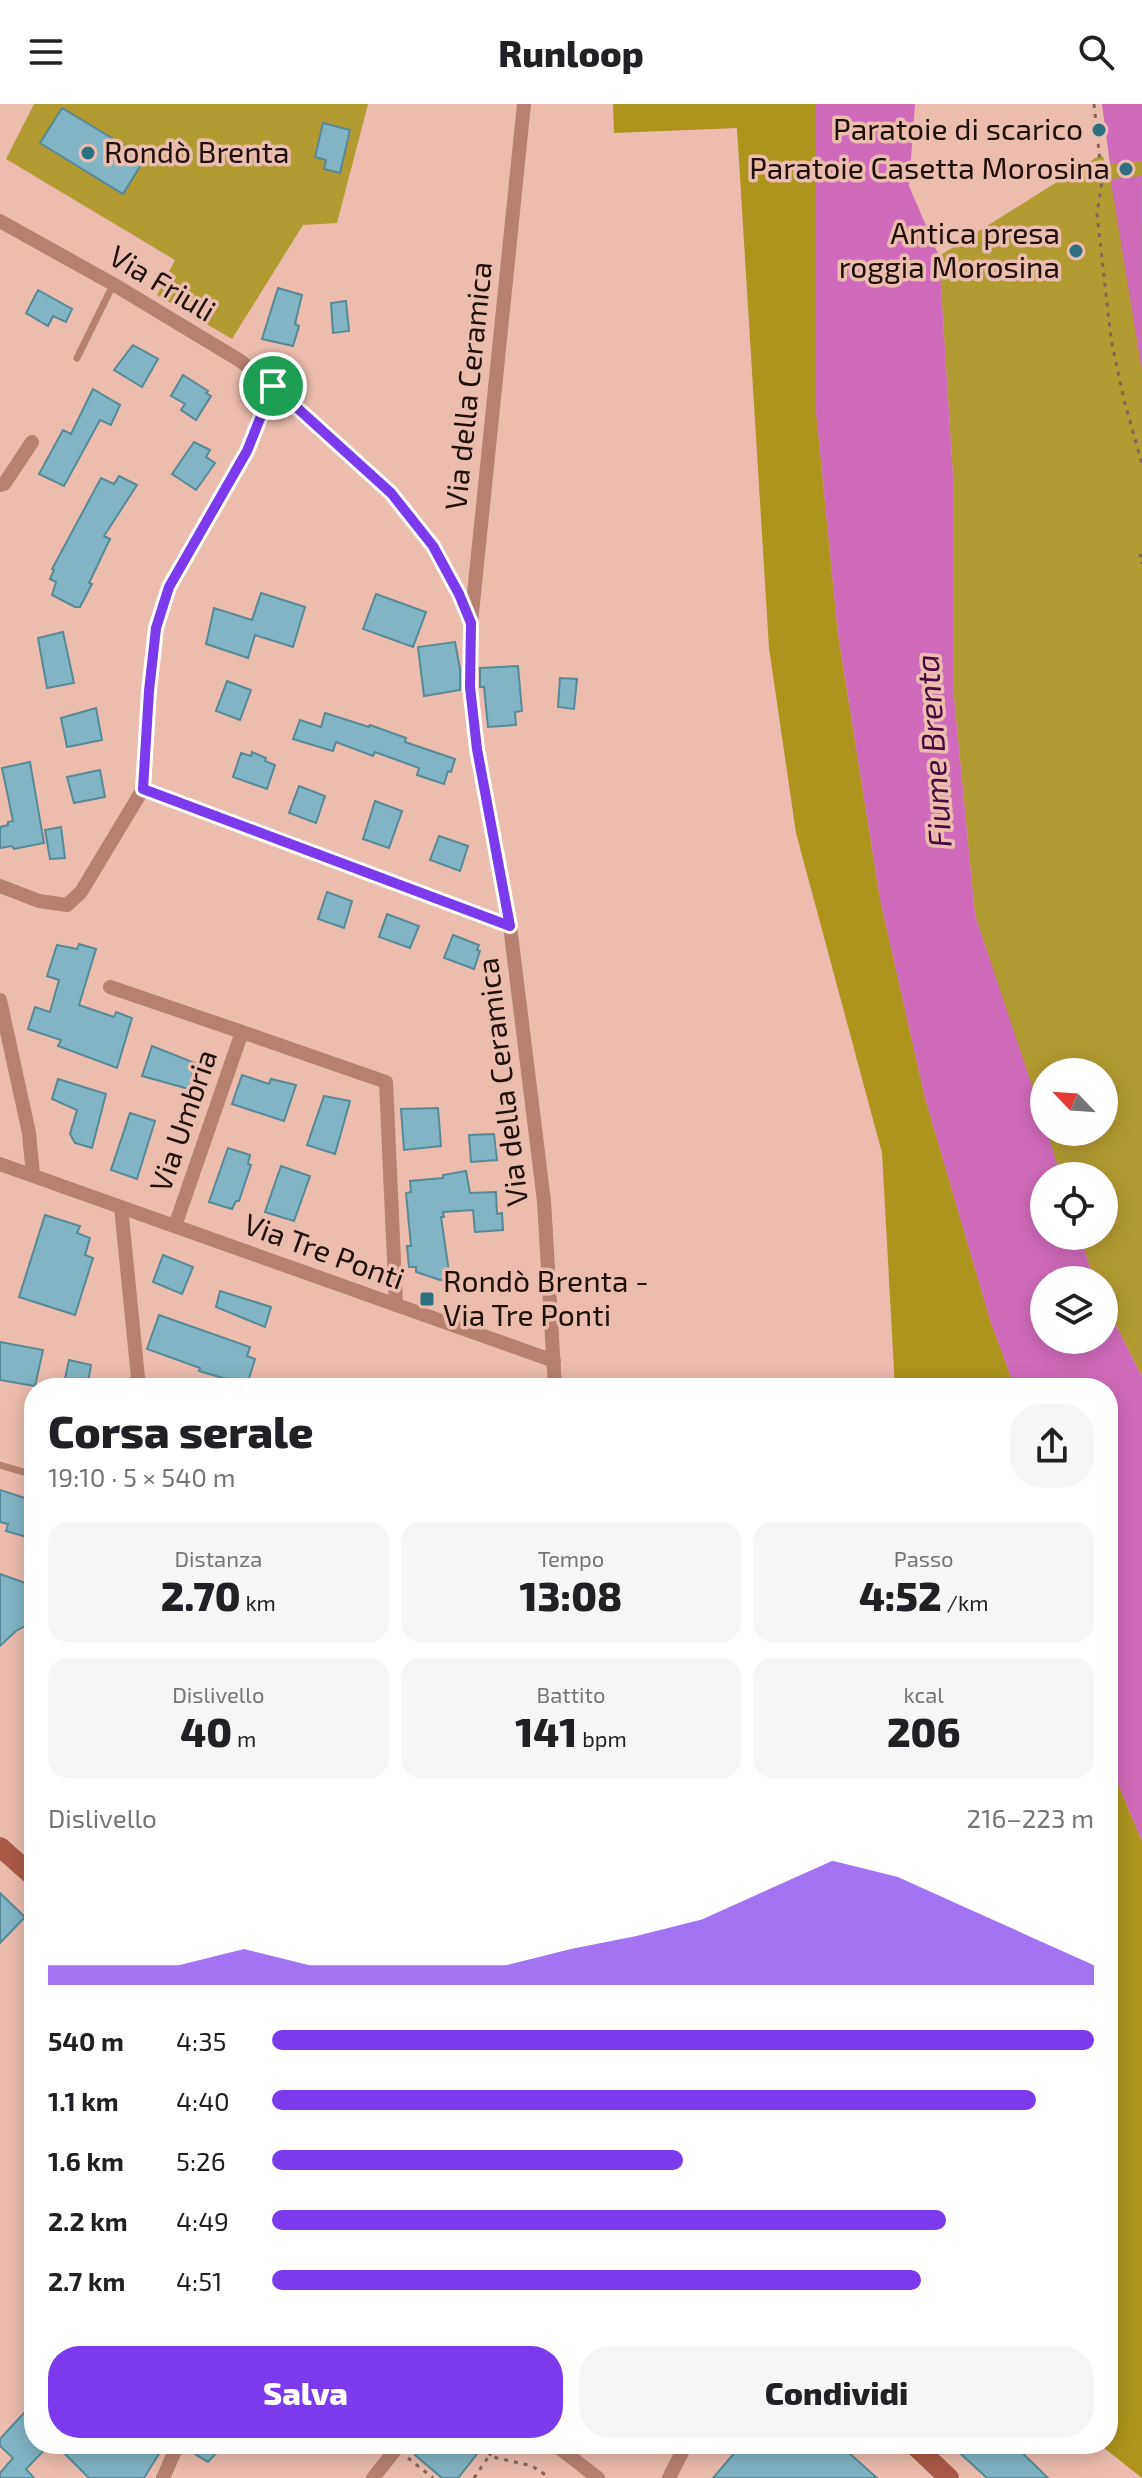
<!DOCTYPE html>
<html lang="it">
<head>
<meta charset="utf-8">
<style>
	body { margin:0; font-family:"Exo 2",sans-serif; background:#f6f6f6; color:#202124; height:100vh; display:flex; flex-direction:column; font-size:30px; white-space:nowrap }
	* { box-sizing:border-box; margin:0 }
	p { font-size:26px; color:#757577 }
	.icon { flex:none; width:44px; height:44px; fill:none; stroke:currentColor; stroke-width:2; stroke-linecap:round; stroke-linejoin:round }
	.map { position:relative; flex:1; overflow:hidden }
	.details { position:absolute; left:24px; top:1274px; width:1094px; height:1076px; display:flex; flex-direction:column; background:#fff; border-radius:32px; box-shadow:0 4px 20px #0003 }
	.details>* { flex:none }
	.needle { width:52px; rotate:295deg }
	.tools { position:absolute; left:1030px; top:954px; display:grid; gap:16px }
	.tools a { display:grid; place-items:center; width:88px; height:88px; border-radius:50%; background:#fff; box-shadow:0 4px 20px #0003; font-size:40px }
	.pin { position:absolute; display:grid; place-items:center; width:68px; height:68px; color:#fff; margin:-34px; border:4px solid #fff; border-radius:50%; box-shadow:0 2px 8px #0007 }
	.round { display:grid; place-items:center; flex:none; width:84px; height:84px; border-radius:32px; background:#f6f6f6 }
	.overview { display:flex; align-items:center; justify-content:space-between; height:136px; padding:0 24px }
	h1 { font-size:44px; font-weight:800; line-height:60px }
	.metrics { display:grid; grid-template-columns:repeat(3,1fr); gap:12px; height:136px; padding:8px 24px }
	.metrics div { display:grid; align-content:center; border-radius:20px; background:#f6f6f6; text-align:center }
	.metrics b { font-size:40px; font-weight:800 }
	.metrics small { font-size:22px; font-weight:400 }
	.metrics p { font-size:22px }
	.chart { height:224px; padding:16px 24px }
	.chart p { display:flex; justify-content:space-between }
	.chart svg { width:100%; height:144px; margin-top:8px; fill:#7c3aed; opacity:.7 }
	.action { display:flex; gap:16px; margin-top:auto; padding:16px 24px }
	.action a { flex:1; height:92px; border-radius:32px; background:#7c3aed; color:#fff; font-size:32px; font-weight:800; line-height:92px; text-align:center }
	.action a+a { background:#f6f6f6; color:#202124 }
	ul { padding:0 24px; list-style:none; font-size:26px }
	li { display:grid; grid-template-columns:128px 96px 1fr; align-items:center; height:60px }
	li i { height:20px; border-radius:10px; background:#7c3aed }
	header { display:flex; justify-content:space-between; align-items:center; height:104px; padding:0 24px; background:#fff; font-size:36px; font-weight:800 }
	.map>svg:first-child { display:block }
</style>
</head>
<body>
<header><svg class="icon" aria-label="menu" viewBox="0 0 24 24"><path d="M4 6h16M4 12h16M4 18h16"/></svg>Runloop<svg class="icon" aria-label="search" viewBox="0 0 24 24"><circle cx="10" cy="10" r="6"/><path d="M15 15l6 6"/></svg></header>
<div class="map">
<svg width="1142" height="2374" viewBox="0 0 1142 2374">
	<rect width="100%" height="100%" fill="#ecbcaf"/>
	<!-- green -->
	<path fill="#b39a32" d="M 34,0 L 368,0 L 337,119 L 303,121 L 232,235 L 157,191 L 175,156 L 6,55 Z
		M 1103,52 L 1105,60 L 1142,57 L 1142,1273 L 1104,1197 L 1104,1176 L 1094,1176 L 1080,1132 L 1104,1132 L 1104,1072 L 1060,1072 L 1046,1028 L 1104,1028 L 1104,968 L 1044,968 L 1044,1023 L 975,811 L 953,583 L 953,372 L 939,152 L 1097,53 Z"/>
	<!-- forest -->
	<path fill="#ae941d" d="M 613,0 L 816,0 L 816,307 L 838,530 L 880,795 L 925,994 L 990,1216 L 1015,1284 L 895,1284 L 882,1049 L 796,729 L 769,544 L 737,24 L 614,29 Z
		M 1108,1656 L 1142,1737 L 1142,2374 L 1099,2340 L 1108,2340 Z"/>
	<!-- water -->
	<path fill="#d06abb" d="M 816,0 L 915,0 L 909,82 L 939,152 L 953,372 L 953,583 L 975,811 L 1043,1015 L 1044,1028 L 1047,1028 L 1061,1072 L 1044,1072 L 1044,1132 L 1080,1132 L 1094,1176 L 1044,1176 L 1044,1236 L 1104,1236 L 1104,1197 L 1142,1273 L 1142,1737 L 1108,1656 L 1108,1284 L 1015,1284 L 990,1216 L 925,994 L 880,795 L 838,530 L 816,307 Z
		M 1102,0 L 1142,0 L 1142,57 L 1110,60 Z
		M 1142,72 L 1141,76 L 1142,267 L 1112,84 L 1112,75 Z"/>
	<!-- building -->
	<path fill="#81b5c3" stroke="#578a97" stroke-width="2" d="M 62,4 L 145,54 L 123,90 L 40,39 Z
		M 323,19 L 350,26 L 340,69 L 324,65 L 326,56 L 315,53 Z
		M 278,184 L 302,191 L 295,220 L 299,222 L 293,242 L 262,235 Z
		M 38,186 L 72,205 L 66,218 L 53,212 L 48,222 L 26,209 Z
		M 346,197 L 349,227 L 333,229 L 331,199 Z
		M 133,241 L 158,255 L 142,283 L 114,266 Z
		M 183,271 L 208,287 L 206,289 L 211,292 L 196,316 L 181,306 L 185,300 L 171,292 Z
		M 93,285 L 120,301 L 111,321 L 100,316 L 64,382 L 39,370 L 63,326 L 71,330 Z
		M 194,338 L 210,346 L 206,353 L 215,359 L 196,386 L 172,370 Z
		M 119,372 L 137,381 L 104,432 L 110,435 L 89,479 L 92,480 L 80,503 L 75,503 L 52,491 L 56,478 L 50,475 L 54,466 L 52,465 L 101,374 L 114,380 Z
		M 261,489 L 305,503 L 293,543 L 255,531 L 248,554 L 206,540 L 214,504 L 252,516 Z
		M 376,490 L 426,508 L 413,543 L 363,525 Z
		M 63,528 L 74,579 L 47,584 L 38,534 Z
		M 455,538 L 460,565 L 460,586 L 424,592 L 418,543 Z
		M 518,562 L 522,607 L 515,608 L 516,621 L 488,623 L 484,583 L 480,583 L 480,564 Z
		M 560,574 L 577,575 L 574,605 L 558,603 Z
		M 227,577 L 251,586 L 240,616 L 216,607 Z
		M 96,604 L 102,636 L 67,643 L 61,614 Z
		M 325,609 L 369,623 L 370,621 L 406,634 L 405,638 L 455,655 L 451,668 L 448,667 L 444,680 L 417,671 L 419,664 L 375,648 L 373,652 L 336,638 L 333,647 L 293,635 L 300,616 L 321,623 Z
		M 252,648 L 266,654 L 265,657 L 275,661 L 267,685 L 233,673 L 241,649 L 251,652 Z
		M 30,658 L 44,739 L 14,745 L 12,742 L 0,744 L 0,723 L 8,721 L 8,718 L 13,717 L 2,664 Z
		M 100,666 L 105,693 L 74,699 L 67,673 Z
		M 299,682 L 325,692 L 316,719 L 289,709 Z
		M 375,697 L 402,707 L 389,744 L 363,735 Z
		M 61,723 L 65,754 L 50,755 L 45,726 Z
		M 439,732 L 468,742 L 460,767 L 430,756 Z
		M 327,788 L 352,797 L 344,824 L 318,815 Z
		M 387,810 L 419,822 L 410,844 L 379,833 Z
		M 453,831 L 479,841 L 477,846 L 480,847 L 474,865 L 444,854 Z
		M 79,840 L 96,845 L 79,901 L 114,913 L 116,908 L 132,914 L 117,964 L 58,942 L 61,936 L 28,925 L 35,903 L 50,908 L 59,876 L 47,872 L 57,841 L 77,845 Z
		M 152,942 L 195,959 L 189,985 L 142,972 Z
		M 242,971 L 269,980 L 271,975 L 296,981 L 284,1017 L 232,1000 Z
		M 58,975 L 106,990 L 92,1044 L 75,1039 L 70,1030 L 77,1006 L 52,995 Z
		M 324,992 L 350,997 L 335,1050 L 307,1041 Z
		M 438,1004 L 441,1042 L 404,1046 L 401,1005 Z
		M 130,1009 L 155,1017 L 137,1075 L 111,1066 Z
		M 494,1030 L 497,1056 L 471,1058 L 469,1031 Z
		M 228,1044 L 250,1051 L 248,1060 L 251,1061 L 239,1097 L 236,1097 L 232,1105 L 209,1098 Z
		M 281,1062 L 310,1072 L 294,1117 L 265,1108 Z
		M 466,1067 L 470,1089 L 496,1088 L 497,1110 L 502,1109 L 503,1126 L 475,1128 L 473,1106 L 443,1108 L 444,1113 L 441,1113 L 450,1175 L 440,1176 L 416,1168 L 416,1163 L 409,1163 L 407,1142 L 411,1142 L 406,1089 L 411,1088 L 410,1077 L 443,1074 L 443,1071 Z
		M 45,1111 L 80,1122 L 77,1129 L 90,1134 L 85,1151 L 93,1154 L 75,1211 L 19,1193 Z
		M 163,1151 L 193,1163 L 182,1190 L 153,1178 Z
		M 220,1187 L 271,1203 L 265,1223 L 216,1203 Z
		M 159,1211 L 250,1243 L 247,1252 L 255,1255 L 247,1281 L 199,1267 L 200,1264 L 147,1245 Z
		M 0,1238 L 43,1246 L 35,1282 L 0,1276 Z
		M 69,1256 L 91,1261 L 87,1284 L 63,1284 Z
		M 0,1386 L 34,1397 L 34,1435 L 6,1427 L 8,1420 L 0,1418 Z
		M 0,1470 L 34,1482 L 34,1517 L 16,1527 L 0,1542 Z
		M 0,1789 L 25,1813 L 0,1839 Z
		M 34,2298 L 34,2340 L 50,2340 L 26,2365 L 34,2374 L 0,2374 L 0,2369 L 13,2354 L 0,2342 L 0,2335 Z
		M 55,2340 L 165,2340 L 144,2374 L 89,2374 Z
		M 188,2340 L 211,2340 L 219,2346 L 208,2358 L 187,2345 Z
		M 423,2340 L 485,2340 L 458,2374 L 442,2374 L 415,2351 Z
		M 742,2340 L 839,2340 L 877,2374 L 713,2374 Z
		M 950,2340 L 1013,2340 L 1048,2374 L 987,2374 Z"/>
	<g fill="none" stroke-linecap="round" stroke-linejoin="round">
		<!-- path -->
		<path stroke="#84645c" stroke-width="3" stroke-dasharray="4 6" stroke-linecap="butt" d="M 1094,0 L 1102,77 L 1097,110 L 1111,235 L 1124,296 L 1142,360
			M 1142,453 L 1140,451 L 1142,460
			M 497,2340 L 489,2352 L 532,2362 L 550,2374
			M 408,2354 L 433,2374
			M 474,2374 L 489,2352"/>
		<!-- lane -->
		<path stroke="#b88071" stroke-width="7" d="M 77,254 L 113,181
			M 0,1361 L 34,1371"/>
		<!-- street -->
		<path stroke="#b88071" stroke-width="14" d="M 524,0 L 471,519 L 470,583 L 477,645 L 510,822 L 544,1097 L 555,1284
			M 0,117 L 113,180 L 239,256 L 273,282 L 391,389 L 433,442 L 459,490 L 469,515
			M 0,381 L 4,380 L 32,338
			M 143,685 L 510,822
			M 0,782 L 39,797 L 67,801 L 81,788 L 143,685 L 149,587 L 156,524 L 169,483 L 247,347 L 273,282
			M 110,883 L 242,928 L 175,1122
			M 0,896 L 29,1029 L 33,1071
			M 242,928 L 386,978 L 396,1201
			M 0,1060 L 554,1257
			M 121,1103 L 139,1284
			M 554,2340 L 598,2374
			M 163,2374 L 178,2340
			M 373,2374 L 400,2340
			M 669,2374 L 686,2340"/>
		<!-- secondary -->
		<path stroke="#ab5a45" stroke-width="20" d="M 0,1743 L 34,1773
			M 913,2340 L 949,2374"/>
	</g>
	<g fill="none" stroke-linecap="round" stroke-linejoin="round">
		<!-- route casing -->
		<g stroke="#fff" stroke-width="16">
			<path id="route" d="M 273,282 L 391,389 L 433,442 L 459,490 L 471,519 L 470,583 L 477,645 L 510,822 L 143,685 L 149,587 L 156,524 L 169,483 L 247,347 Z"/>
		</g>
		<!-- route -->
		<use href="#route" stroke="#7c3aed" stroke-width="10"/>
	</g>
	<!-- markers -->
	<g fill="#2d7181" stroke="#ecbcaf" stroke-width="3">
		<circle cx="1099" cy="26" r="8"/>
		<circle cx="88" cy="49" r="8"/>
		<circle cx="1126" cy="65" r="8"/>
		<circle cx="1076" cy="147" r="8"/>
		<rect x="419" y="1187" width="16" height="16" rx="4"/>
	</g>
	<g text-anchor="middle" stroke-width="7" stroke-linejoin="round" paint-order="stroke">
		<!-- poi labels -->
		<g font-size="30" fill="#1f0f0b" stroke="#ecbcaf" text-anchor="end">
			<text x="1083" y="36">Paratoie di scarico</text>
			<text x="104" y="59" text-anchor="start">Rondò Brenta</text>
			<text x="1110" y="75">Paratoie Casetta Morosina</text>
			<text x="1060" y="140">Antica presa<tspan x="1060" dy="34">roggia Morosina</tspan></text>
			<text x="443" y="1188" text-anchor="start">Rondò Brenta -<tspan x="443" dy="34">Via Tre Ponti</tspan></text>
		</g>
		<!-- street labels -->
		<g font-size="30" fill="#1f0f0b" stroke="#ecbcaf">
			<text transform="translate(162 180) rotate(31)" y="10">Via Friuli</text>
			<text transform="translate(469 282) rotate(-84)" y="10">Via della Ceramica</text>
			<text transform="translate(503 978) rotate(-97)" y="10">Via della Ceramica</text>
			<text transform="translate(184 1017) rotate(-71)" y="10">Via Umbria</text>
			<text transform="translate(324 1148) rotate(20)" y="10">Via Tre Ponti</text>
		</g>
		<!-- water labels -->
		<g font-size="32" font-style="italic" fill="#4a0840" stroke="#ecbcaf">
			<text transform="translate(934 647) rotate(-94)" y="11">Fiume Brenta</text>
		</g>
	</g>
</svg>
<div class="tools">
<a><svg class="needle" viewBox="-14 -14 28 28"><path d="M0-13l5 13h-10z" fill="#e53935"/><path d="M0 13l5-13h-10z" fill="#757577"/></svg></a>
<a><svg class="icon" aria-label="locate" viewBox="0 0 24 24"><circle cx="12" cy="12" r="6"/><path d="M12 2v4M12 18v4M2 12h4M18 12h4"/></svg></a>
<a><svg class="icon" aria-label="layers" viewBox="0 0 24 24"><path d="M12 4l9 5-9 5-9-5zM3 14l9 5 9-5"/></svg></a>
</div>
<div class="pin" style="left:273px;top:282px;background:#1e9e55"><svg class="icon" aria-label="arrive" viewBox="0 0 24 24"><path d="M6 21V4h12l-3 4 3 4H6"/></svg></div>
<section class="details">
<div class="overview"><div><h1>Corsa serale</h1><p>19:10 · 5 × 540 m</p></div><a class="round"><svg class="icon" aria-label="share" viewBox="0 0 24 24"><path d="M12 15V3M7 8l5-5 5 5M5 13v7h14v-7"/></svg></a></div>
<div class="metrics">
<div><p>Distanza</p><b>2.70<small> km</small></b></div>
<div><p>Tempo</p><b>13:08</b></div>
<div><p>Passo</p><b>4:52<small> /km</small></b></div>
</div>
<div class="metrics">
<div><p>Dislivello</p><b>40<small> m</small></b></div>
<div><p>Battito</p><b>141<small> bpm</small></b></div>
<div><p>kcal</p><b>206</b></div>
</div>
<div class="chart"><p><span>Dislivello</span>216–223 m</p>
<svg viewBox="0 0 160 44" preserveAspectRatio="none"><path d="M0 44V38L10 38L20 38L30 33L40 38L50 38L60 38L70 38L80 33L90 29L100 24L110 15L120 6L130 11L140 20L150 29L160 38V44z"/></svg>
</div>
<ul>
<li><b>540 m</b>4:35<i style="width:100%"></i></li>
<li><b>1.1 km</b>4:40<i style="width:93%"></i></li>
<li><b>1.6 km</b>5:26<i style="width:50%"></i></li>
<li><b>2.2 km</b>4:49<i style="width:82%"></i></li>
<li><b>2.7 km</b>4:51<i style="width:79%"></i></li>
</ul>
<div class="action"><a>Salva</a><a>Condividi</a></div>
</section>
</div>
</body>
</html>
